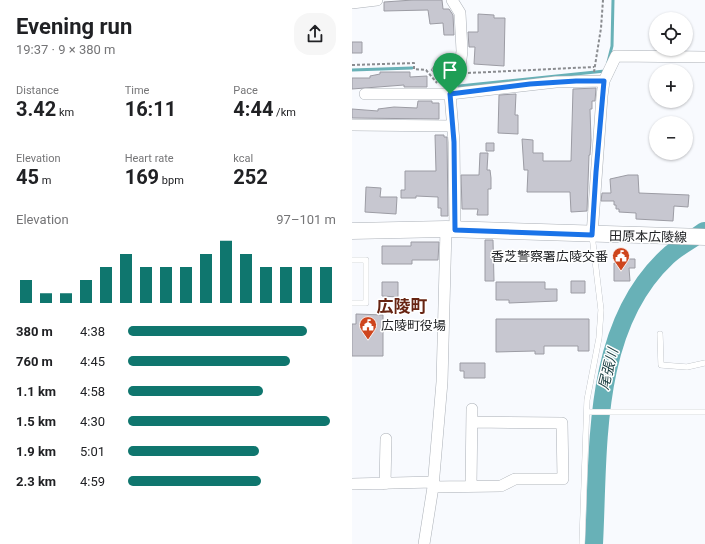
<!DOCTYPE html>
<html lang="en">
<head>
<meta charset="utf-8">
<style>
	body { margin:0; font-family:Roboto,"Noto Sans JP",sans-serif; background:#f6f6f6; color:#202124; height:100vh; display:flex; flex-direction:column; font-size:15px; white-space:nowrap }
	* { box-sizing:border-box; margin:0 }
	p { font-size:13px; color:#757577 }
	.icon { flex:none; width:22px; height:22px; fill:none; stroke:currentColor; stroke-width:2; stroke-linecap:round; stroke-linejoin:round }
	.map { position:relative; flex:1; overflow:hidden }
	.side { display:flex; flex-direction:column; background:#fff; width:352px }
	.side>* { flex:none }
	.fabs { position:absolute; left:297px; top:12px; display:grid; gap:8px }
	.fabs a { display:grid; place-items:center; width:44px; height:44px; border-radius:50%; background:#fff; box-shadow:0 1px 3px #0004; font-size:20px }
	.pin { position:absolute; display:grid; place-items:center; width:34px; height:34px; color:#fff; margin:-41px -17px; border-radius:50% 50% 50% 0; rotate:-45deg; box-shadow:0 0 4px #0007 }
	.pin .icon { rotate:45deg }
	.round { display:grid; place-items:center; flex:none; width:42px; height:42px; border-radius:16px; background:#f6f6f6 }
	.head { display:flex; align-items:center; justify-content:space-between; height:68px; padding:0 16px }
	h1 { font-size:22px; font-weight:700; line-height:30px }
	.stats { display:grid; grid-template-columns:repeat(3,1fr); gap:6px; height:68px; padding:4px 16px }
	.stats div { display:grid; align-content:center }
	.stats b { font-size:20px; font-weight:700 }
	.stats small { font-size:11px; font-weight:400 }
	.stats p { font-size:11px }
	.chart { height:112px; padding:8px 16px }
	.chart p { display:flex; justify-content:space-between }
	.chart svg { width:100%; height:72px; margin-top:4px; stroke:#0f766e; stroke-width:6 }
	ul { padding:0 16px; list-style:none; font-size:13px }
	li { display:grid; grid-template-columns:64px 48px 1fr; align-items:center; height:30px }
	li i { height:10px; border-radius:5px; background:#0f766e }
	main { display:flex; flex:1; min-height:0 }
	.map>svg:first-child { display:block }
</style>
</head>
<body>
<main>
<section class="side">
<div class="head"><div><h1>Evening run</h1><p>19:37 · 9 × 380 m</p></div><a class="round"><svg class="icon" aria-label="share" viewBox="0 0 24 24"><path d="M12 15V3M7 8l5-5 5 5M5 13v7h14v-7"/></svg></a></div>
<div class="stats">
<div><p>Distance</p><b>3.42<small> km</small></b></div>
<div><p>Time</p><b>16:11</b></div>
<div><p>Pace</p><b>4:44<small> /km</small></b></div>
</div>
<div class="stats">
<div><p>Elevation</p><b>45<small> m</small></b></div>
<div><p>Heart rate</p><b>169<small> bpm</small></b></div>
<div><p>kcal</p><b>252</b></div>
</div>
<div class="chart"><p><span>Elevation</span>97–101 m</p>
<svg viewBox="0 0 160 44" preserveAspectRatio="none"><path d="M5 44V30M15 44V38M25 44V38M35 44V30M45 44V22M55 44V14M65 44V22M75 44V22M85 44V22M95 44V14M105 44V6M115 44V14M125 44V22M135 44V22M145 44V22M155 44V22"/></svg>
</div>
<ul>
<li><b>380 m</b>4:38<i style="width:86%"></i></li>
<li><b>760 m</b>4:45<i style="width:78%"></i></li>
<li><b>1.1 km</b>4:58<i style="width:65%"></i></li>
<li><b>1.5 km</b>4:30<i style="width:97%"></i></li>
<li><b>1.9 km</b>5:01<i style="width:63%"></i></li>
<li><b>2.3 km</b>4:59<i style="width:64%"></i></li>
</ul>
</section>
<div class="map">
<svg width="353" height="544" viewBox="0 0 353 544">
	<rect width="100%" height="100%" fill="#f8fafe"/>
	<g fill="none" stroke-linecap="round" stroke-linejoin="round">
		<!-- stream -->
		<path stroke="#68b1b7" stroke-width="3" d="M 256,62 L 260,46 L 261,0
			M 0,70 L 60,68
			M 107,86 L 253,71"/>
		<!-- river -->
		<path stroke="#68b1b7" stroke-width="18" d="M 242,544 C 247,449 239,328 315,257 C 325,247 340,240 352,231"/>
	</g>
	<!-- building -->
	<path fill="#c7c7d0" stroke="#9c9ca4" d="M 61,0 L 90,0 L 91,9 L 97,9 L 101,15 L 102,35 L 92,35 L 91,23 L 78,24 L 76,10 L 32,11 L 32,2 Z
		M 126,14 L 142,15 L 142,18 L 153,18 L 152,66 L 122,64 L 123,47 L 117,47 L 116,32 L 126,32 Z
		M 0,42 L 10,42 L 10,53 L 0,53 Z
		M 86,61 L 89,62 L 90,61 L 100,68 L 94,81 L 79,70 Z
		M 28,72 L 58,72 L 58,77 L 75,76 L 75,87 L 52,87 L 52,85 L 0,89 L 0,78 L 18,78 L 18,76 L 28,74 Z
		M 244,88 L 243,101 L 240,101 L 240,109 L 238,109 L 239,140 L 238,155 L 237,155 L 235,211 L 219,212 L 218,192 L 175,192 L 176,170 L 172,170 L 170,139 L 181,140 L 181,153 L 191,153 L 191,161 L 219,161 L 221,89 Z
		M 164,94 L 163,115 L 166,115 L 166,134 L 146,133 L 147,95 Z
		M 66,101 L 80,101 L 80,103 L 87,103 L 87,119 L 0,118 L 0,109 L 26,111 L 26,109 L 42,107 L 65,108 Z
		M 83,135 L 92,135 L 92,137 L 95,137 L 96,216 L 89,216 L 89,208 L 86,208 L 86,197 L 64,196 L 64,198 L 49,198 L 49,190 L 53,190 L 53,171 L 84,171 Z
		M 134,143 L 142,143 L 142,151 L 134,151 Z
		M 128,153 L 136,153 L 135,170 L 138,170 L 139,178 L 139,189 L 136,189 L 136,215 L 125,215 L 126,209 L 110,209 L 109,175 L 127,175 Z
		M 276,175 L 286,175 L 287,193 L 337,195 L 336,207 L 322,206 L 321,221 L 284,219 L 284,213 L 267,212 L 267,209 L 264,209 L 264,205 L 262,205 L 262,201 L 249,201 L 250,193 L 259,193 L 258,179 Z
		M 14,187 L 29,188 L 28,197 L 45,197 L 44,214 L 13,212 Z
		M 133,240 L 141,240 L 142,281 L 133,281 Z
		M 59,242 L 87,242 L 86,260 L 60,260 L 60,264 L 30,264 L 30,246 L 59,246 Z
		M 269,259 L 283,259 L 283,268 L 277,268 L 278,281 L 262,281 L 262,263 L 269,263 Z
		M 219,281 L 233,281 L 233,293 L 219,293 Z
		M 30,282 L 46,282 L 46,297 L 30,296 Z
		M 144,282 L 193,282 L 193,289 L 205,289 L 205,301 L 157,303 L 157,300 L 144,300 Z
		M 4,314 L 31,315 L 31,356 L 0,356 L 0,324 L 4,324 Z
		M 144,319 L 237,319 L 237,351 L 226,351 L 226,346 L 192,346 L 192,354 L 183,354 L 183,351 L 144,352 Z
		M 108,363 L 133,363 L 133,378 L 112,378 L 112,371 L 108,371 Z"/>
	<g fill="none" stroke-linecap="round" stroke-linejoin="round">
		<!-- lane casing -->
		<g stroke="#abb0b7" stroke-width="6">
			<path id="lane" d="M 0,260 L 14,260 L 14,303 L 0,303
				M 308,334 L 309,365 L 335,367 L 353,363
				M 235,412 L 353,412
				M 230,544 L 235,400 L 247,338 L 249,310 L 240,235"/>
		</g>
		<!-- street casing -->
		<g stroke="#abb0b7" stroke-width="12">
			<path id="street" d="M 100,0 L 108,13 L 110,51 L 108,67 L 99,88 L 98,94 L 102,142 L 103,230
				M 0,3 L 25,0
				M 13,94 L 98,94 L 204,82 L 252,81
				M 0,125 L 101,126
				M 240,235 L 250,96 L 252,81 L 264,56 L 353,57
				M 0,484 L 82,482
				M 33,484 L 34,439
				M 119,486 L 120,409
				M 81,487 L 149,486 L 163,479 L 211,479 L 210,423 L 120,422
				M 72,544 L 81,487 L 90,382 L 94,229"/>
		</g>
		<!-- secondary casing -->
		<g stroke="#abb0b7" stroke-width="17">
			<path id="secondary" d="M 0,231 L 94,229 L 353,237"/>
		</g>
		<!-- path -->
		<path stroke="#8a8c90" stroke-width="2" stroke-dasharray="3 2" stroke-linecap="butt" d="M 0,65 L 62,63 L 62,69 L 74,70 L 85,83
			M 242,72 L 249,28 L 251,0
			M 116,73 L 242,67"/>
		<!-- lane -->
		<use href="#lane" stroke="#fff" stroke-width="5.5"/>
		<!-- street -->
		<use href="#street" stroke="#fff" stroke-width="11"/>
		<!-- secondary -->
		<use href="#secondary" stroke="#fff" stroke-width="16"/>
	</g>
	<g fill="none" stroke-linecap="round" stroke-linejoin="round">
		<!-- route casing -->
		<g stroke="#fff" stroke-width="8">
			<path id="route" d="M 224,81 L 252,81 L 244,172 L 240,235 L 103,230 L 102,142 L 98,94 L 178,84 Z"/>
		</g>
		<!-- route -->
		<use href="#route" stroke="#1a73e8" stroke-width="5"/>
	</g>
	<!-- icons -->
	<defs>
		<g id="civic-pin" transform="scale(0.9)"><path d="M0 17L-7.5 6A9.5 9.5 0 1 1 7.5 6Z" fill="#ce451d" stroke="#fff"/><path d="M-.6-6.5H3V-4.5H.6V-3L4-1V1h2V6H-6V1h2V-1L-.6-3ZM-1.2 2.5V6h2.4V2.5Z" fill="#fff"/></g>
	</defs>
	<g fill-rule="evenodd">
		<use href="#civic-pin" x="269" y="256"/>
		<use href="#civic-pin" x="16" y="325"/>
	</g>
	<g text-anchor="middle" stroke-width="3" stroke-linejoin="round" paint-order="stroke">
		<!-- street labels -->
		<g font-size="13" fill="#212326" stroke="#fff">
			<text transform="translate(296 236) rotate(1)" y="5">田原本広陵線</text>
		</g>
		<!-- poi labels -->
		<g font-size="13" fill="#212326" stroke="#fff" text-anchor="end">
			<text x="256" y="261">香芝警察署広陵交番</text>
			<text x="29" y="330" text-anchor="start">広陵町役場</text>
		</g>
		<!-- water labels -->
		<g font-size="14" font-style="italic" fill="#183c3f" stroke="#fff">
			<text transform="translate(256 369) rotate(-76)" y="5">尾張川</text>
		</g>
		<!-- district labels -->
		<g font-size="17" font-weight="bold" fill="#672412" stroke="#fff">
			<text x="50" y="312">広陵町</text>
		</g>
	</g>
</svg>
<div class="fabs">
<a><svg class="icon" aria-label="locate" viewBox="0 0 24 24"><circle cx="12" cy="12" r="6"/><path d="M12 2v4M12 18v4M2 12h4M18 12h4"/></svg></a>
<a>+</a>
<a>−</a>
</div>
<div class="pin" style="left:98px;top:94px;background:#1e9e55"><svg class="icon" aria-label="arrive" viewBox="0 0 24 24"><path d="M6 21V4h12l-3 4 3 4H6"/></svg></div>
</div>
</main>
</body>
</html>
